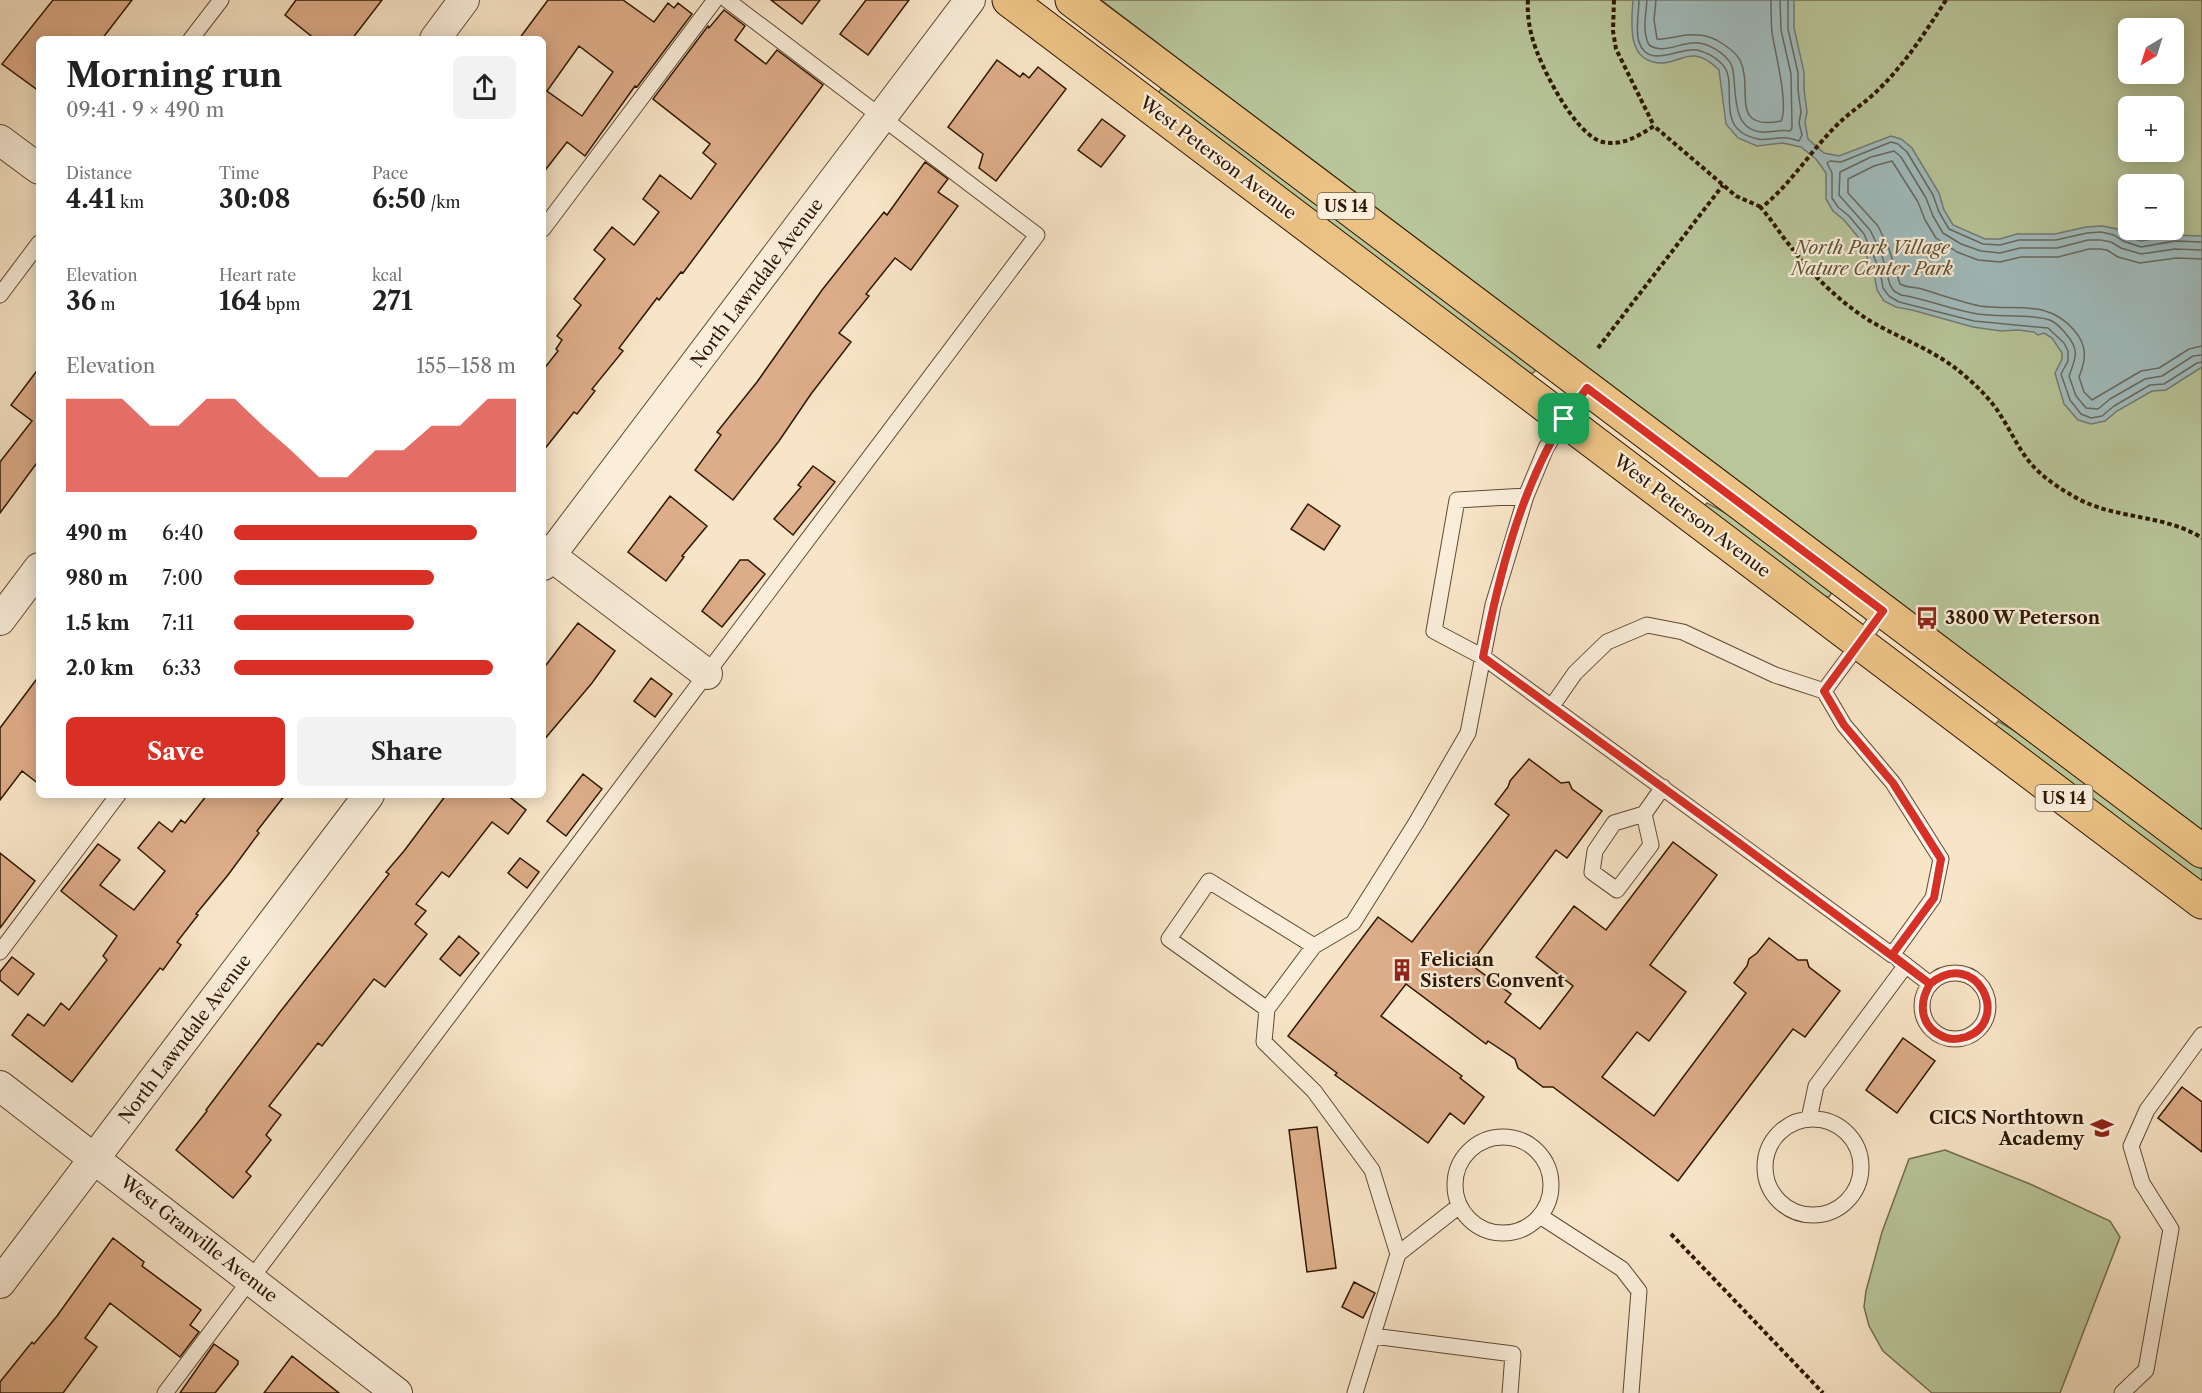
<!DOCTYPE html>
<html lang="en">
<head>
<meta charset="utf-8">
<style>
	body { margin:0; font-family:"Libre Caslon Text",serif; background:#f2f2f2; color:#222; height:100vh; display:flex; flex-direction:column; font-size:22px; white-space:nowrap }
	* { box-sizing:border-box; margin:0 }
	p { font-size:20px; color:#767676 }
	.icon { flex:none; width:33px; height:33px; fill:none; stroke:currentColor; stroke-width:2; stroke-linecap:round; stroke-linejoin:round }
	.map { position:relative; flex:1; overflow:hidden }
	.sheet { position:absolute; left:36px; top:36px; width:510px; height:762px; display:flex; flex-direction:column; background:#fff; border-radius:9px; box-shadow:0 3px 15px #0003 }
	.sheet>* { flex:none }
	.needle { width:39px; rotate:218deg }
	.buttons { position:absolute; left:2118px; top:18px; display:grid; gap:12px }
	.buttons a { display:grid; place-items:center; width:66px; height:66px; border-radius:9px; background:#fff; box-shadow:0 3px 15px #0003; font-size:30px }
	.pin { position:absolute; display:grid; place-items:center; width:51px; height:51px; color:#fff; margin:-26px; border-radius:12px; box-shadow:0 3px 9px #0006 }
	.round { display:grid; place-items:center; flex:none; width:63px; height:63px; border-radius:9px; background:#f2f2f2 }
	.head { display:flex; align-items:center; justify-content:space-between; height:102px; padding:0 30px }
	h1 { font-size:33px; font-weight:800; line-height:45px }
	.metrics { display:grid; grid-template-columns:repeat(3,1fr); gap:9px; height:102px; padding:6px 30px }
	.metrics div { display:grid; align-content:center }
	.metrics b { font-size:26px; font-weight:800 }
	.metrics small { font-size:16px; font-weight:400 }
	.metrics p { font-size:16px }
	.chart { height:168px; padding:12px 30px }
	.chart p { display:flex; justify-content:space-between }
	.chart svg { width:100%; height:108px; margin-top:6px; fill:#d93025; opacity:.7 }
	.primary-button { display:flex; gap:12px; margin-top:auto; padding:12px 30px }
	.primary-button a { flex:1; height:69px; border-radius:9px; background:#d93025; color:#fff; font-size:24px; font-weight:800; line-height:69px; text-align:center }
	.primary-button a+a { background:#f2f2f2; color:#222 }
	ul { padding:0 30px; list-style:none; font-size:20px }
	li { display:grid; grid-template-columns:96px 72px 1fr; align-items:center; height:45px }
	li i { height:15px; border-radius:8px; background:#d93025 }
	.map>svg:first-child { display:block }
</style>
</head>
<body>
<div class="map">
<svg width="2202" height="1393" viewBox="0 0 2202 1393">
	<rect width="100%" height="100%" fill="#f8e5c7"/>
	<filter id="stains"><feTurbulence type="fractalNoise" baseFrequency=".00333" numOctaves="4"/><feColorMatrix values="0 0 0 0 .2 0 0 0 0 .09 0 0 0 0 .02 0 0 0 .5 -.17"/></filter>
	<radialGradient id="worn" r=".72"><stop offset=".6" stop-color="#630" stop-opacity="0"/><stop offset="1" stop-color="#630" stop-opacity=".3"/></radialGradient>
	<!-- green -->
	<path fill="#b8c69a" stroke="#736e4e" stroke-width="1.5" fill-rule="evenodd" d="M 1101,0 L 2202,0 L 2202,830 L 1180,60 ZM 2128,28 L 2174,28 L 2174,74 L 2128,74 ZM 2128,106 L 2174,106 L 2174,152 L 2128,152 ZM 2128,184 L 2174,184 L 2174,230 L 2128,230 Z
		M 1161,89 L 1228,135 L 1533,365 L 1535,371 L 1533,373 L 1528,373 L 1157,94 Z
		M 1707,503 L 1746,524 L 1831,590 L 1831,594 L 1829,597 L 1824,596 L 1704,506 Z
		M 1998,721 L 2038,745 L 2202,869 L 2202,883 L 1994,726 Z
		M 1945,1150 L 2030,1184 L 2110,1221 L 2120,1237 L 2060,1393 L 1932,1393 L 1883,1351 L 1869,1326 L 1864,1307 L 1866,1291 L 1882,1232 L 1909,1159 Z"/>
	<!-- water -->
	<path fill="#a1bdbf" stroke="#737b73" stroke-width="1.5" d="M 1633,0 L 1794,0 L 1794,28 L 1804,72 L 1804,89 L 1807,112 L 1805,122 L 1808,139 L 1824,153 L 1839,156 L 1891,136 L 1901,139 L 1912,148 L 1939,193 L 1944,210 L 1953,225 L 1985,239 L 2000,239 L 2017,234 L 2055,234 L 2086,227 L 2102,226 L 2117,229 L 2125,236 L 2141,241 L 2174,235 L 2202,236 L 2202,367 L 2166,390 L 2152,391 L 2117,411 L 2105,421 L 2091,424 L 2078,420 L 2064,404 L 2055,373 L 2062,359 L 2062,353 L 2052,338 L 2044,333 L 2038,335 L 2034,332 L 2018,330 L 2001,331 L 1973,327 L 1912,310 L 1896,307 L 1884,301 L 1877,290 L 1874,273 L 1858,237 L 1844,220 L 1833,211 L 1826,199 L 1826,173 L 1816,159 L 1801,147 L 1783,143 L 1757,146 L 1738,138 L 1726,124 L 1719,70 C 1713,64 1704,57 1695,56 C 1684,55 1673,63 1662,63 C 1627,63 1631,25 1633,0 Z"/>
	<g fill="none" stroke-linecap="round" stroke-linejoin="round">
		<!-- shore -->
		<path stroke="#686a60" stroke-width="1.5" d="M 1639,0 C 1639,13 1635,29 1639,42 C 1648,70 1679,47 1697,50 C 1705,52 1715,57 1721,63 C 1742,82 1710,129 1758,139 C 1765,141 1773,138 1781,138 C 1787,137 1793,139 1799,141 L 1802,135 L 1799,123 L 1801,112 L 1798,90 L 1798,73 L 1788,29 L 1788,0
			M 1647,0 C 1646,14 1642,32 1649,45 C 1663,54 1677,44 1692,43 C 1706,41 1726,53 1732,66 C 1738,89 1729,129 1762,132 C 1771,133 1780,129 1790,131 L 1792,128 L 1791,74 L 1781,30 L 1780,0
			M 1656,0 L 1654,20 L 1657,39 C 1663,40 1668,38 1675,37 C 1692,33 1708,33 1723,44 C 1729,48 1736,53 1740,60 C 1754,89 1728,131 1781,121 C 1789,105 1775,52 1772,33 C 1771,22 1771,11 1771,0
			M 2202,242 L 2175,241 L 2141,247 L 2123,241 L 2114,235 L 2101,232 L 2087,233 L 2056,240 L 2019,240 L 2000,245 L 1983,244 L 1949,229 L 1939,212 L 1933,195 L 1907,152 L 1898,144 L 1891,142 L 1841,162 L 1830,161 L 1827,163 L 1832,173 L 1832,198 L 1838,207 L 1849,216 L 1864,234 L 1880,271 L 1883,288 L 1889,296 L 1899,302 L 1974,321 L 2048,328 L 2064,343 L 2068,351 L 2068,361 L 2061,374 L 2070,400 L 2081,414 L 2091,418 L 2102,416 L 2114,406 L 2150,385 L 2164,384 L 2197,363 L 2202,362
			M 2202,250 L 2175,249 L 2141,254 L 2121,248 L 2111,242 L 2101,240 L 2088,240 L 2057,248 L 2020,248 L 2000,253 L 1981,251 L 1961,244 L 1943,233 L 1933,216 L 1926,198 L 1901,157 L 1894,151 L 1871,157 L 1840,172 L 1839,195 L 1870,230 L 1881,252 L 1890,285 L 1894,291 L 1901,295 C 1927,299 1952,310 1978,314 C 1996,317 2039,314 2052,321 C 2057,324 2062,329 2066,334 C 2080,350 2076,357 2069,376 L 2076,396 L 2086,408 L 2098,409 L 2110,399 L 2145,379 L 2162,376 L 2193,356 L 2202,355
			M 2202,259 L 2176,258 L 2140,263 L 2118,257 L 2107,250 L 2100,249 L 2089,249 L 2058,257 L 2021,257 L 2000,262 L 1978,260 L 1957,252 L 1936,238 L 1925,220 L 1918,202 L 1892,161 L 1874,166 L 1848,179 L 1848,193 L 1878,226 L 1889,249 L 1900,284 C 1907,288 1915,287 1922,289 C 1941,295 1961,302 1980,306 C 2017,311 2047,299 2074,330 C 2088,346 2086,360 2079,377 L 2084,392 L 2092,400 L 2141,371 L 2159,368 L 2189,349 L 2202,346"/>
	</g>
	<!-- building -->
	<path fill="#ddac88" stroke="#2e1702" stroke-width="1.5" fill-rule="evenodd" d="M 53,0 L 132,0 L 102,39 L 39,39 L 39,91 L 2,64 Z
		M 296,0 L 382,0 L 352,39 L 315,39 L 285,15 Z
		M 548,0 L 623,0 L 654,22 L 668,3 L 674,8 L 678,3 L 692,14 L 637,87 L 635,86 L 585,156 L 567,142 L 543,173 L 543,39 L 519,39 ZM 579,46 L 613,72 L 582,116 L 547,91 Z
		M 771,0 L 820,0 L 802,24 Z
		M 866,0 L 909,0 L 868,55 L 840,34 Z
		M 724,10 L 745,26 L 735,40 L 766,64 L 777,50 L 823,85 L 683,273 L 681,272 L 659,300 L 657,298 L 619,348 L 623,351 L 592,389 L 595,391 L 577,414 L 574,412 L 543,451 L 543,370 L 558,351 L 556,349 L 562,340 L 557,336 L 581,305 L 574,299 L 605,259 L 594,250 L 612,227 L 634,245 L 659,212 L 643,199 L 660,175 L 691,199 L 716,164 L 703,153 L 710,144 L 653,99 L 708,26 L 709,28 Z
		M 997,60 L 1020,77 L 1023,73 L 1029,78 L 1038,67 L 1066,89 L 996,181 L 979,168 L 983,154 L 948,127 Z
		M 1102,119 L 1125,136 L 1101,167 L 1078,150 Z
		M 925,162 L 948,179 L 938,192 L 958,206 L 911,270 L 895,258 L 866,294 L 869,296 L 839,333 L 851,342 L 811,394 L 779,441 L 733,500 L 695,470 L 721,435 L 717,432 L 757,382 L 822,290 L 884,212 L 887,215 Z
		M 39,368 L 39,460 L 0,513 L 0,462 L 32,421 L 11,405 Z
		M 813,466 L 835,482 L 793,535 L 774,519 L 801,487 L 798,485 Z
		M 670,496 L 707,526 L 682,556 L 684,557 L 666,581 L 628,552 Z
		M 1308,504 L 1340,526 L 1324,550 L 1291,529 Z
		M 740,560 L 748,560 L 765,574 L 722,627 L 702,611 Z
		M 578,623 L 615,651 L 592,683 L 543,741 L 543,669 Z
		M 39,676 L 39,784 L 22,771 L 0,800 L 0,728 Z
		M 651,678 L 672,694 L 655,717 L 634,701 Z
		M 1529,759 L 1561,783 L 1569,782 L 1572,789 L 1602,811 L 1567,858 L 1556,850 L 1470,964 L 1511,994 L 1505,1002 L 1540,1029 L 1573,986 L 1536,957 L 1574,906 L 1606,930 L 1673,842 L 1717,875 L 1650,965 L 1686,992 L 1649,1041 L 1637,1032 L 1602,1077 L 1654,1116 L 1746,993 L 1734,983 L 1747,966 L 1749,959 L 1757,953 L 1769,938 L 1798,960 L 1807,960 L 1809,967 L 1840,991 L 1805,1037 L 1793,1029 L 1678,1181 L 1553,1087 L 1543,1087 L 1518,1068 L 1515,1059 L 1488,1041 L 1486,1044 L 1406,984 L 1381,1016 L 1462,1076 L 1460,1078 L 1484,1097 L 1464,1124 L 1450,1113 L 1428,1143 L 1335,1075 L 1337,1073 L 1288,1036 L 1378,917 L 1412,942 L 1509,815 L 1495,804 L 1508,787 L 1510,781 Z
		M 583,774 L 602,789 L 566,836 L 547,821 Z
		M 207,795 L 285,795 L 257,831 L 259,833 L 228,875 L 196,914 L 198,915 L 177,942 L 181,945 L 163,970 L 160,968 L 72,1082 L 12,1035 L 28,1014 L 44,1026 L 61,1003 L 69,1010 L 107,960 L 103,956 L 117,936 L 61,891 L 98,844 L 120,860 L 100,885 L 134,910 L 165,871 L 138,848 L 159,822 L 172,832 L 181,820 L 185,823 Z
		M 446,795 L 507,795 L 526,810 L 508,834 L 492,822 L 449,877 L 442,872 L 416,904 L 426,911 L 415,924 L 427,934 L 385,987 L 374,979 L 322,1046 L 318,1043 L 269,1106 L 281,1115 L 266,1135 L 271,1140 L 246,1172 L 251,1176 L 233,1198 L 176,1150 L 207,1111 L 206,1110 L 280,1012 L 389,874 L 386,872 L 404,851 Z
		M 0,853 L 35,881 L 0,928 Z
		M 520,858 L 539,872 L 527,888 L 508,873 Z
		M 459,936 L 479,953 L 460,976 L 440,959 Z
		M 12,957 L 34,974 L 18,995 L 0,980 L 0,972 Z
		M 1903,1038 L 1935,1061 L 1897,1113 L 1866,1090 Z
		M 2182,1087 L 2202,1102 L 2202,1152 L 2158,1118 Z
		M 1317,1127 L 1336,1268 L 1307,1272 L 1289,1130 Z
		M 113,1238 L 144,1262 L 142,1266 L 201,1310 L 190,1325 L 199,1332 L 180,1357 L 110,1303 L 85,1338 L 97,1347 L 63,1393 L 0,1393 L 0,1382 L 32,1342 L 34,1344 L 57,1316 Z
		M 1354,1282 L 1375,1293 L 1363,1318 L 1342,1307 Z
		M 214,1344 L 238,1361 L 238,1364 L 215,1393 L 180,1393 Z
		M 292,1356 L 339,1393 L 264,1393 Z"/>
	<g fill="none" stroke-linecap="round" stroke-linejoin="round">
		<!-- lane casing -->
		<g stroke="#604a33" stroke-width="17">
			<path id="lane" d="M 191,39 L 221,0
				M 543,229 L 715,0
				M 0,295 L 39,243
				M 1526,496 L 1457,500 L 1434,631 L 1483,657 L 1892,955 L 1933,898 L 1941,859 L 1893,783 L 1844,725 L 1824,691 L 1883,611
				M 1552,706 L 1575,673 L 1607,642 L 1647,625 L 1683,632 L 1775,675 L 1824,691
				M 1644,814 L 1614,823 L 1595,851 L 1592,872 L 1617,890 L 1651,845 L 1644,814 L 1663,787
				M 0,952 L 118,795
				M 1899,960 L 1930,984
				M1922 1006a33 33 0 1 1 66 0a33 33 0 1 1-66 0Z
				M 1267,1009 L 1169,939 L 1209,881 L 1314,946
				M1765 1167a48 48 0 1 1 96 0a48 48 0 1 1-96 0Z
				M 1809,1119 L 1816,1086 L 1906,965
				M1455 1185a48 48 0 1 1 96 0a48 48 0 1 1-96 0Z
				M 1540,1216 L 1622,1269 L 1639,1291 L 1631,1393
				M 1398,1254 L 1459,1206
				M 1373,1336 L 1513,1354 L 1510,1393
				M 165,1393 L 1037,235 L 727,0
				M 1355,1393 L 1398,1254 L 1372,1170 L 1314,1091 L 1264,1042 L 1267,1009 L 1314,946 L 1353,923 L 1416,823 L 1468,733 L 1493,605 L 1526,496 L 1546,448 L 1564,419 L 1587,388
				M 2122,1393 L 2146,1370 L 2171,1229 L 2142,1183 L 2131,1146 L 2147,1110 L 2202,1035"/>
		</g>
		<!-- street casing -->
		<g stroke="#604a33" stroke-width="32">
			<path id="street" d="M 435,39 L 464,0
				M 0,140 L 39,169
				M 543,550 L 707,674
				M 543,565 L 970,0
				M 0,620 L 39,568
				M 0,1086 L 397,1393
				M 0,1283 L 369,795"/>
		</g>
		<!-- primary casing -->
		<g stroke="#2e1702" stroke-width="35">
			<path id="primary" d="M 1009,0 L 2202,902
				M 1072,0 L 2202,851"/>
		</g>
		<!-- path -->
		<path stroke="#2e1702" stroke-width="4" stroke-dasharray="4.5 3" stroke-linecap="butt" d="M 1528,0 C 1527,13 1529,25 1532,37 C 1539,64 1575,136 1603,142 C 1623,146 1638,136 1654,126 L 1736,196 L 1761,207
			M 1614,0 L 1613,31 L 1616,49 L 1654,126
			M 1946,0 C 1925,33 1905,64 1877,91 C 1864,104 1848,113 1835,127 C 1809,153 1790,185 1761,208 C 1772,220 1780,234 1791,247 C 1811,274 1839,301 1867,319 C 1901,340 1933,348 1965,376 C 1979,388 1992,401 2001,416 C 2012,433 2020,452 2033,466 C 2044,478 2059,488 2073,496 C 2113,520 2162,513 2202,538
			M 1598,348 L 1723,185
			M 1671,1234 L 1823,1393"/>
		<!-- lane -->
		<use href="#lane" stroke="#faeedb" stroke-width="15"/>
		<!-- street -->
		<use href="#street" stroke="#faeedb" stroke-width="30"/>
		<!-- primary -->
		<use href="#primary" stroke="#ecc284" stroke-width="33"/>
	</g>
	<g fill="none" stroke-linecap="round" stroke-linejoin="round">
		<!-- route casing -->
		<g stroke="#fff" stroke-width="12">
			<path id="route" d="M 1564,419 C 1520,491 1499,575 1483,657 L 1720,829 L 1930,984 C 1977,946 2012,1021 1966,1037 C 1959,1039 1951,1040 1944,1037 C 1920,1027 1918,1004 1930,984 L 1892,955 L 1934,898 L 1941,859 L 1893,783 L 1844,725 L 1824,691 L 1883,611 L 1587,388 L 1564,419"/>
		</g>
		<!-- route -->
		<use href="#route" stroke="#d93025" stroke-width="8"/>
	</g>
	<!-- icons -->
	<defs>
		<g id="bus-bare" transform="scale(1.8)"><path d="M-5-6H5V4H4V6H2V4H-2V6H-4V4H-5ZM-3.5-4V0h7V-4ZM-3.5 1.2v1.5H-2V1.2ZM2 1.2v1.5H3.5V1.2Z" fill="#8f2418" stroke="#faeedb" stroke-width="2.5" paint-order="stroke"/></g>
		<g id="building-bare" transform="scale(1.8)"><path d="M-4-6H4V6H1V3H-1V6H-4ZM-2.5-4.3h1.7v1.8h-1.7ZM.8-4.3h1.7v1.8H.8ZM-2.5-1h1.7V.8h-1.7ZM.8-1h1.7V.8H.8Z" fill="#8f2418" stroke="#faeedb" stroke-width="2.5" paint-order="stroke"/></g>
		<g id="school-bare" transform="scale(1.8)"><path d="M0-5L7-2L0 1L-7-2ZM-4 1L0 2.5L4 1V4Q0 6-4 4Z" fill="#8f2418" stroke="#faeedb" stroke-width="2.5" paint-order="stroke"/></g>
	</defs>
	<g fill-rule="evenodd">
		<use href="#bus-bare" x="1927" y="618"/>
		<use href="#building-bare" x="1402" y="970"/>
		<use href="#school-bare" x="2102" y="1128"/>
	</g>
	<g text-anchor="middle" stroke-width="4.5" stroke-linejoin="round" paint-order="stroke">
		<!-- shield labels -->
		<g fill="#faeedb" stroke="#6b5843" stroke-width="1.5">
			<rect x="1317.5" y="193" width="57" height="26" rx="4.5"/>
			<rect x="2035.5" y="785" width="57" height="26" rx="4.5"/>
		</g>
		<g font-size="16" font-weight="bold" fill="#2e1702">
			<text x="1346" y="212">US 14</text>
			<text x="2064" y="804">US 14</text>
		</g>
		<!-- street labels -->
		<g font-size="18" fill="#2e1702" stroke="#faeedb">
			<text transform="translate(1218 158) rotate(37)" y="6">West Peterson Avenue</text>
			<text transform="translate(757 283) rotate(-53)" y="6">North Lawndale Avenue</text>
			<text transform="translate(1692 516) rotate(37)" y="6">West Peterson Avenue</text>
			<text transform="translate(185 1039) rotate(-53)" y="6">North Lawndale Avenue</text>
			<text transform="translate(199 1239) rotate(38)" y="6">West Granville Avenue</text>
		</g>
		<!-- park labels -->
		<g font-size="18" font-style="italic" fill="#5e5437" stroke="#faeedb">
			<text x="1872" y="254">North Park Village<tspan x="1872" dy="21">Nature Center Park</tspan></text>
		</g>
		<!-- poi labels -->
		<g font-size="18" font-weight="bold" fill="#2e1702" stroke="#faeedb" text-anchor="start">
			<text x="1945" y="624">3800 W Peterson</text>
			<text x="1420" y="966">Felician<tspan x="1420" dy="21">Sisters Convent</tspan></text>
			<text x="2084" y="1124" text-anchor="end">CICS Northtown<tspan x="2084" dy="21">Academy</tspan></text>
		</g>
	</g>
	<rect width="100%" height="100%" filter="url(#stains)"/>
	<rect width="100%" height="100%" fill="url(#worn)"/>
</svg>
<div class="buttons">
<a><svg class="needle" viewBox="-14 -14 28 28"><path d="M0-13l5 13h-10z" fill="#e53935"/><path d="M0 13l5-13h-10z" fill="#767676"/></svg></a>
<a>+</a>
<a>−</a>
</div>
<div class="pin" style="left:1564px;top:419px;background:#1e9e55"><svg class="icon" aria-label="arrive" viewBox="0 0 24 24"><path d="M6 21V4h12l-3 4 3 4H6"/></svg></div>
<section class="sheet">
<div class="head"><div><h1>Morning run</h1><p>09:41 · 9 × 490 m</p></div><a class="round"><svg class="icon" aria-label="share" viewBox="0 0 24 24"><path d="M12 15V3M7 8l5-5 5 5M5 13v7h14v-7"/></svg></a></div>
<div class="metrics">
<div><p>Distance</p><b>4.41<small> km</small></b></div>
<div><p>Time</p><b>30:08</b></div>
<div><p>Pace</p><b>6:50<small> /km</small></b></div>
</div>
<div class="metrics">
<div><p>Elevation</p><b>36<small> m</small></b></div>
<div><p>Heart rate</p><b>164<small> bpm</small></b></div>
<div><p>kcal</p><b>271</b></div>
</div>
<div class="chart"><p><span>Elevation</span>155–158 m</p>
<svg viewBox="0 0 160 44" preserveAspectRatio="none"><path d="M0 44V6L10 6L20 6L30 17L40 17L50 6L60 6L70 17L80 27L90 38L100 38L110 27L120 27L130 17L140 17L150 6L160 6V44z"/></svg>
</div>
<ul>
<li><b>490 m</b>6:40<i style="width:86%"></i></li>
<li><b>980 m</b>7:00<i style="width:71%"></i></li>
<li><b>1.5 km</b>7:11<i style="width:64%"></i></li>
<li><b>2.0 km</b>6:33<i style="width:92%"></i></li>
</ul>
<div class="primary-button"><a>Save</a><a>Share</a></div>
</section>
</div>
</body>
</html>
